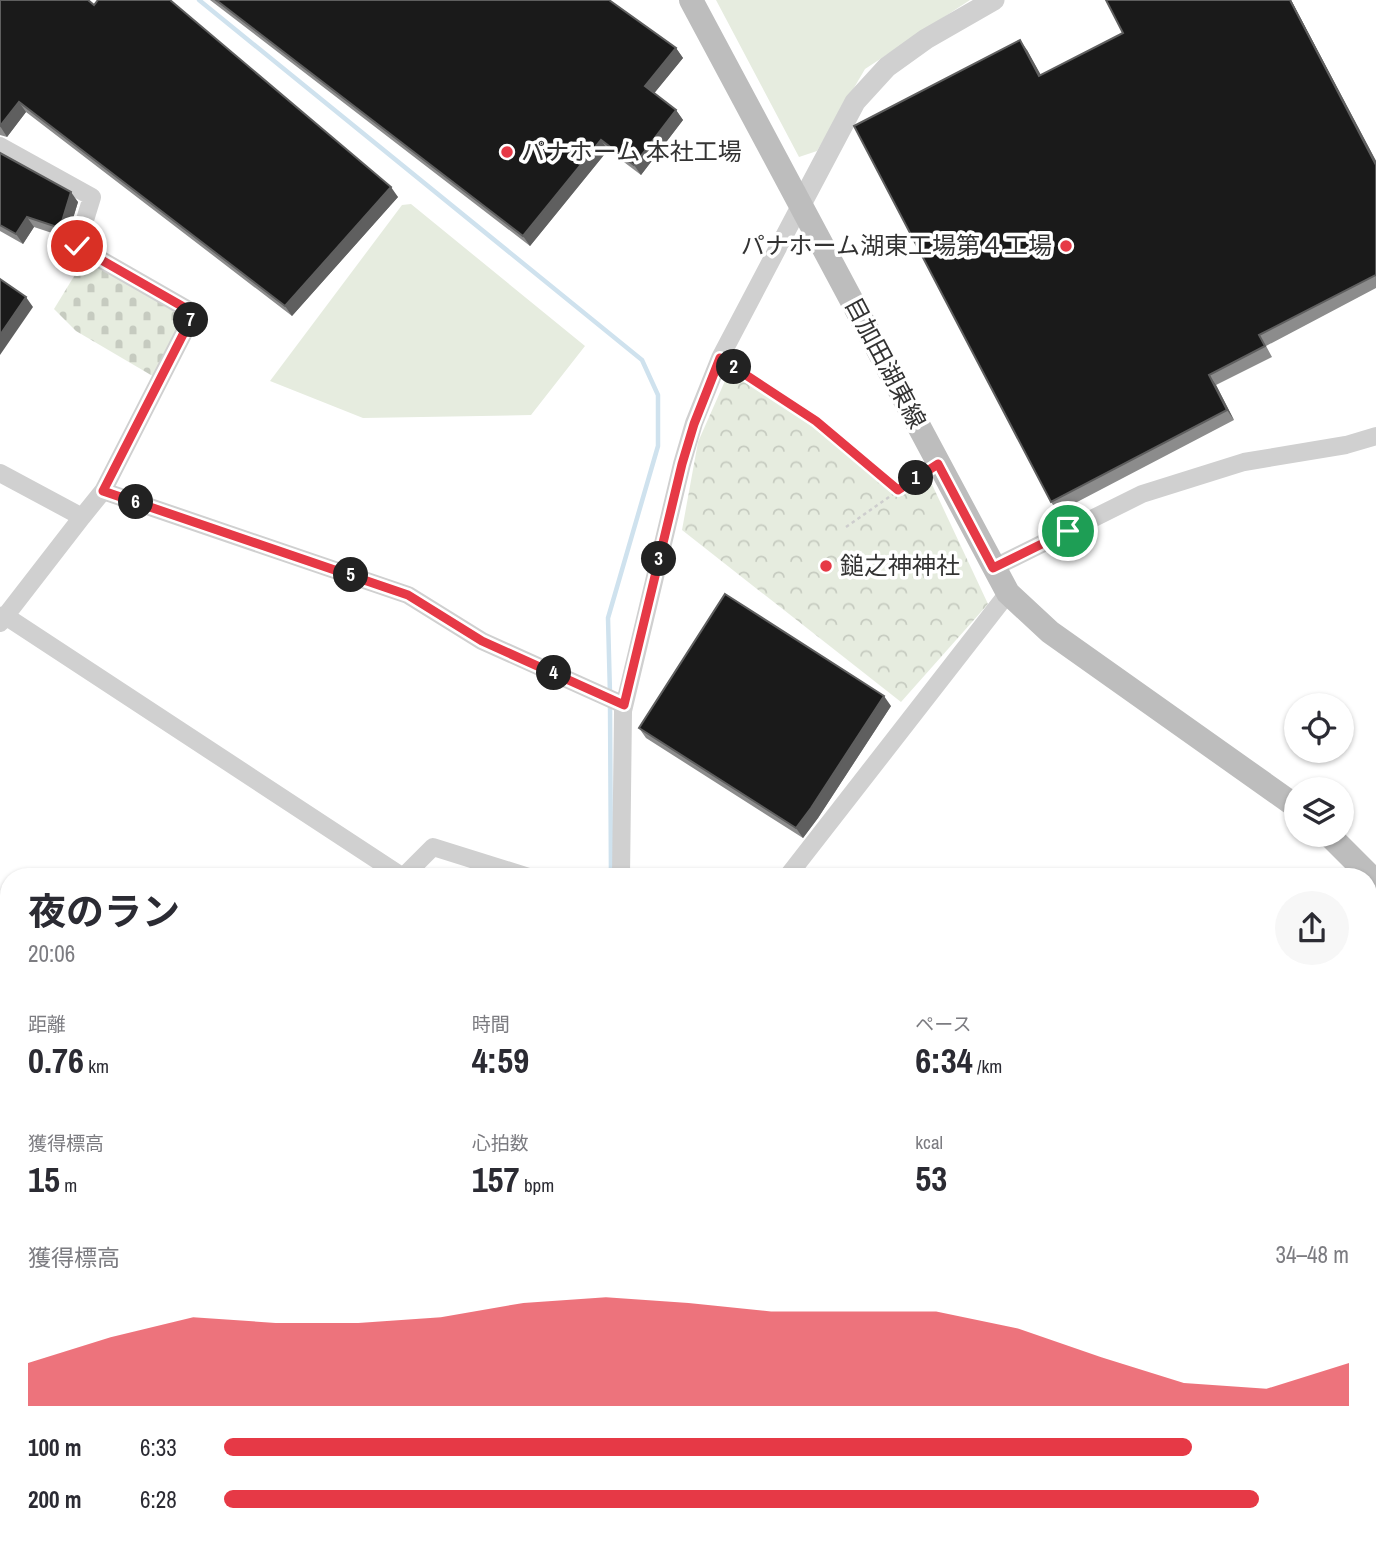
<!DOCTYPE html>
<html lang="ja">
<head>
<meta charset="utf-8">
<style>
	body { margin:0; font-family:"Archivo Narrow","Noto Sans JP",sans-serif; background:#f7f7f7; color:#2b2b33; height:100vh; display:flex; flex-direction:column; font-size:26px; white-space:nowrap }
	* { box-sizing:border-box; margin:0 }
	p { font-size:23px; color:#7c7c81 }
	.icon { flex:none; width:38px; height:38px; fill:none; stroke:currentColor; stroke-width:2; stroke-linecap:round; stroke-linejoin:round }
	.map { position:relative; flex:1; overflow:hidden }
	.details { position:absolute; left:0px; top:868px; width:1377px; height:674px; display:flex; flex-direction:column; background:#fff; border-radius:28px 28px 0 0; box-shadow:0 2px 5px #0004 }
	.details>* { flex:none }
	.tools { position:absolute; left:1284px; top:693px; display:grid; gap:14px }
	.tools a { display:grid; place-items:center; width:70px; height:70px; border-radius:50%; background:#fff; box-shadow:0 2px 5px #0004; font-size:35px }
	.pin { position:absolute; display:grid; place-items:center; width:60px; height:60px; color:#fff; margin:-30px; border:4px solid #fff; border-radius:50%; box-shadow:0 2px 7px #0007 }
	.km { position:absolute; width:35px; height:35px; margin:-18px; border-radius:50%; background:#222; color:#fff; font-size:19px; line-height:35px; text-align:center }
	.round { display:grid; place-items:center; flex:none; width:74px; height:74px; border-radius:37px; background:#f7f7f7 }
	.head { display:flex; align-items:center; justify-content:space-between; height:119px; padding:0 28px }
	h1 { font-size:38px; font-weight:700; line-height:52px }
	.stats { display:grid; grid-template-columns:repeat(3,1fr); gap:10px; height:119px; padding:7px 28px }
	.stats div { display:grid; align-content:center }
	.stats b { font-size:35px; font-weight:700 }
	.stats small { font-size:19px; font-weight:400 }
	.stats p { font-size:19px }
	.chart { height:196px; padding:14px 28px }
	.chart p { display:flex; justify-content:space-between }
	.chart svg { width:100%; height:126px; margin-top:7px; fill:#e63946; opacity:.7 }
	ul { padding:0 28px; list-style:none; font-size:23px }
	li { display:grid; grid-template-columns:112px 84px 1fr; align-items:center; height:52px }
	li i { height:18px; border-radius:9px; background:#e63946 }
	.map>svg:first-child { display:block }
</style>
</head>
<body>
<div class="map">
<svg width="1376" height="1541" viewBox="0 0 1376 1541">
	<defs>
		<pattern id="forest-crowns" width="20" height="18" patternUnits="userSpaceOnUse" patternTransform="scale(1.75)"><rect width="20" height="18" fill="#e6ecdf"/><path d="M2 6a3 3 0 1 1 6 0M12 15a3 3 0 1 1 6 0" fill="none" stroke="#c6cbc0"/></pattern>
		<pattern id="cemetery-stones" width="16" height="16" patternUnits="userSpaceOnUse" patternTransform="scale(1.75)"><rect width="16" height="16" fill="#e6ecdf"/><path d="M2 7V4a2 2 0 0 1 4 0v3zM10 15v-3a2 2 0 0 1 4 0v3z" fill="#c6cbc0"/></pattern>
	</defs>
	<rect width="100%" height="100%" fill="#fff"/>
	<!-- green -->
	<path fill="#e6ecdf" d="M 716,0 L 970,0 L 865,69 L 817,151 L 799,157 Z
		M 411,204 L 585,346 L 531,415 L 363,418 L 270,381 L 402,205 Z"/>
	<!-- forest -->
	<path fill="url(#forest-crowns)" d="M 732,365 L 902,496 L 929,478 L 988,604 L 901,702 L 682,530 L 698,442 Z"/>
	<!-- cemetery -->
	<path fill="url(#cemetery-stones)" d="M 87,255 L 191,315 L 156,378 L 76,331 L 54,309 Z"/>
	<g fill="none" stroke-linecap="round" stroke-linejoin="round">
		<!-- stream -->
		<path stroke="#cfe2ee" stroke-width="4.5" d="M 199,0 L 642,360 L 658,395 L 658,446 L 608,618 L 610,694
			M 610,703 L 611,877
			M 657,1533 L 659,1541"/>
		<!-- path -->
		<path stroke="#cdcdcd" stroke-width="2.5" stroke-dasharray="3.5 3.5" stroke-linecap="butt" d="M 735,367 L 816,421 L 899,490 L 924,473
			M 846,527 L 899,490"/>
		<!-- minor -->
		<path stroke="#d0d0d0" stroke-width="18" d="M 0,146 L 92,197 L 77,246 L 194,313 L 103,491 L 82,517
			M 0,473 L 82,517 L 0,623
			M 103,491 L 408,595 L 482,641 L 624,705
			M 993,568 L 1142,494 L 1244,462 L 1346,445 L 1376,436
			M 4,615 L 403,877 L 433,847 L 529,877
			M 621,877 L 623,711 L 682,464 L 694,423 L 720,358 L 801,204
			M 787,877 L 1008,593
			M 0,912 L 9,912
			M 0,1200 L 9,1206
			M 1368,1207 L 1376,1210
			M 1368,1400 L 1376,1403
			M 1368,1514 L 1376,1518
			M 484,1533 L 496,1541
			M 1204,1533 L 1206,1541
			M 1263,1533 L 1276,1541"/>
		<!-- tertiary -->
		<path stroke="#d0d0d0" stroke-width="21" d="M 801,204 L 855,102 L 887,67 L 926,39 L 994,0
			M 1368,944 L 1376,937
			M 65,1541 L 70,1533
			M 885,1541 L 890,1533"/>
		<!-- secondary -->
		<path stroke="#bdbdbd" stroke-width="24" d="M 691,0 L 1008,593 L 1050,632 L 1297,807
			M 1329,835 L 1376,882"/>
	</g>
	<!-- wall -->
	<path fill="#8c8c8c" d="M 0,0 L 94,5 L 398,197 L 292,316 L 26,112 L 7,137 L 0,135 Z
		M 210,0 L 611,0 L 610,1 L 676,48 L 683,58 L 654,93 L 676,110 L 683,120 L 641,175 L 608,150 L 530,246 Z
		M 1106,0 L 1291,0 L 1376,161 L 1376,288 L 1266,346 L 1272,357 L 1216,385 L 1234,420 L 1058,512 L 1051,502 L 1027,50 L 1041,76 L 1123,33 Z
		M 0,153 L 78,202 L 67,238 L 34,227 L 23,244 L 0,231 Z
		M 891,706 L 818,818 L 803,838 L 646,738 L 639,728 Z"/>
	<!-- shaded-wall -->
	<path fill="#5f5f5f" d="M 1290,0 L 1291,0 L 1376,161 L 1376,165 Z
		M 1020,40 L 1027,50 L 1047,86 L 1039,76 Z
		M 676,48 L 683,58 L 652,96 L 645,86 Z
		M 19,102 L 26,112 L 7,137 L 0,126 Z
		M 676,110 L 683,120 L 641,175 L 634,165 Z
		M 601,140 L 608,150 L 530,246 L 523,236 Z
		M 391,187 L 398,197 L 292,316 L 285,306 Z
		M 71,192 L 78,202 L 67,238 L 60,228 Z
		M 27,217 L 34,227 L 23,244 L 16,234 Z
		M 26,297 L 33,307 L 0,355 L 0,335 Z
		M 1209,375 L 1216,385 L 1234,420 L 1227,410 Z
		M 884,696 L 891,706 L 818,818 L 803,838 L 796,828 Z"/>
	<!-- building -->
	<path fill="#1a1a1a" stroke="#5f5f5f" stroke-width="2" d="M 0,0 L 88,0 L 94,5 L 98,0 L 170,0 L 391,187 L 285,306 L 19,102 L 0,126 Z
		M 216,0 L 609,0 L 676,48 L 645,86 L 676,110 L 634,165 L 601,140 L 523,236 Z
		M 1106,0 L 1290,0 L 1376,165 L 1376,275 L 1259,335 L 1265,346 L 1209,375 L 1227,410 L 1051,502 L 854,126 L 1020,40 L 1039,76 L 1123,33 Z
		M 0,153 L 71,192 L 60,228 L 27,217 L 16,234 L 0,225 Z
		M 0,279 L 26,297 L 0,335 Z
		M 725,594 L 884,696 L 811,808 L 796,828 L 639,728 Z"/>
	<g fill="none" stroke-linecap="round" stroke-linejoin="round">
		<!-- route casing -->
		<g stroke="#fff" stroke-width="14">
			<path id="route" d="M 77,246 L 194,313 L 103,491 L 408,595 L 482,641 L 624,705 L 682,464 L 694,424 L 720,358 L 816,421 L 898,490 L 938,464 L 993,568 L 1068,531"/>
		</g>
		<!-- route -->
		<use href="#route" stroke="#e63946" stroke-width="9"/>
	</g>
	<!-- markers -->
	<g fill="#e63946" stroke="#fff" stroke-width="2.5">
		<circle cx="507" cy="152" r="7"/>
		<circle cx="1066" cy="246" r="7"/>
		<circle cx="826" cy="566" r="7"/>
	</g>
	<g text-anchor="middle" stroke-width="7" stroke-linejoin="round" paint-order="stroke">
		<!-- poi labels -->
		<g font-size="24" fill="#333" stroke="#fff" text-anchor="start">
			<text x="521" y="160">パナホーム 本社工場</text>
			<text x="1052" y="254" text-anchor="end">パナホーム湖東工場第４工場</text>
			<text x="840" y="574">鎚之神神社</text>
		</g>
		<!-- street labels -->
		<g font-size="24" fill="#333" stroke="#fff">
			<text transform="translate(885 363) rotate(62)" y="8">目加田湖東線</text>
		</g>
	</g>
</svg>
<div class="tools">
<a><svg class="icon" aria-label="locate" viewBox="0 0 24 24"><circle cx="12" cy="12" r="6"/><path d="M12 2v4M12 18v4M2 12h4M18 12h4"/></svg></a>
<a><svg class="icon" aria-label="layers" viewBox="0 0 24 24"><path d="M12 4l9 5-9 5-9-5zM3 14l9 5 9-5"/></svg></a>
</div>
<div class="pin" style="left:1068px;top:531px;background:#1e9e55"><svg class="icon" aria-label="arrive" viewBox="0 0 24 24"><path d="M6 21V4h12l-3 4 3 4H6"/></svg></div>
<div class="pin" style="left:77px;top:246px;background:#d93025"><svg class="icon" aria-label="check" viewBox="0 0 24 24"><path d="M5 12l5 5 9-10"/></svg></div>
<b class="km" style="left:916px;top:478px">1</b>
<b class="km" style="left:734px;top:367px">2</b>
<b class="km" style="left:659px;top:559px">3</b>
<b class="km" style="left:554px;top:673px">4</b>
<b class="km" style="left:351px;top:575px">5</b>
<b class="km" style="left:136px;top:502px">6</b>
<b class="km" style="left:191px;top:320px">7</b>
<section class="details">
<div class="head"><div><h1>夜のラン</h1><p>20:06</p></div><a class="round"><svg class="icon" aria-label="share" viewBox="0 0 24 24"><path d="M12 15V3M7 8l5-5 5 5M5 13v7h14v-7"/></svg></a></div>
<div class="stats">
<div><p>距離</p><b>0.76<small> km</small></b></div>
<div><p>時間</p><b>4:59</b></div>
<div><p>ペース</p><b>6:34<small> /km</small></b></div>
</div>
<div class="stats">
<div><p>獲得標高</p><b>15<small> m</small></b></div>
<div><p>心拍数</p><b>157<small> bpm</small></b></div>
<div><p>kcal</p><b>53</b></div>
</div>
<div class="chart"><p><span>獲得標高</span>34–48 m</p>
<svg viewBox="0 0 160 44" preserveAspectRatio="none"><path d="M0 44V29L10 20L20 13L30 15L40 15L50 13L60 8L70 6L80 8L90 11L100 11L110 11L120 17L130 27L140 36L150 38L160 29V44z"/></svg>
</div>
<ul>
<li><b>100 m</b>6:33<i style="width:86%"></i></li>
<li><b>200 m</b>6:28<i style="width:92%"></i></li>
</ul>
</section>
</div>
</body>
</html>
